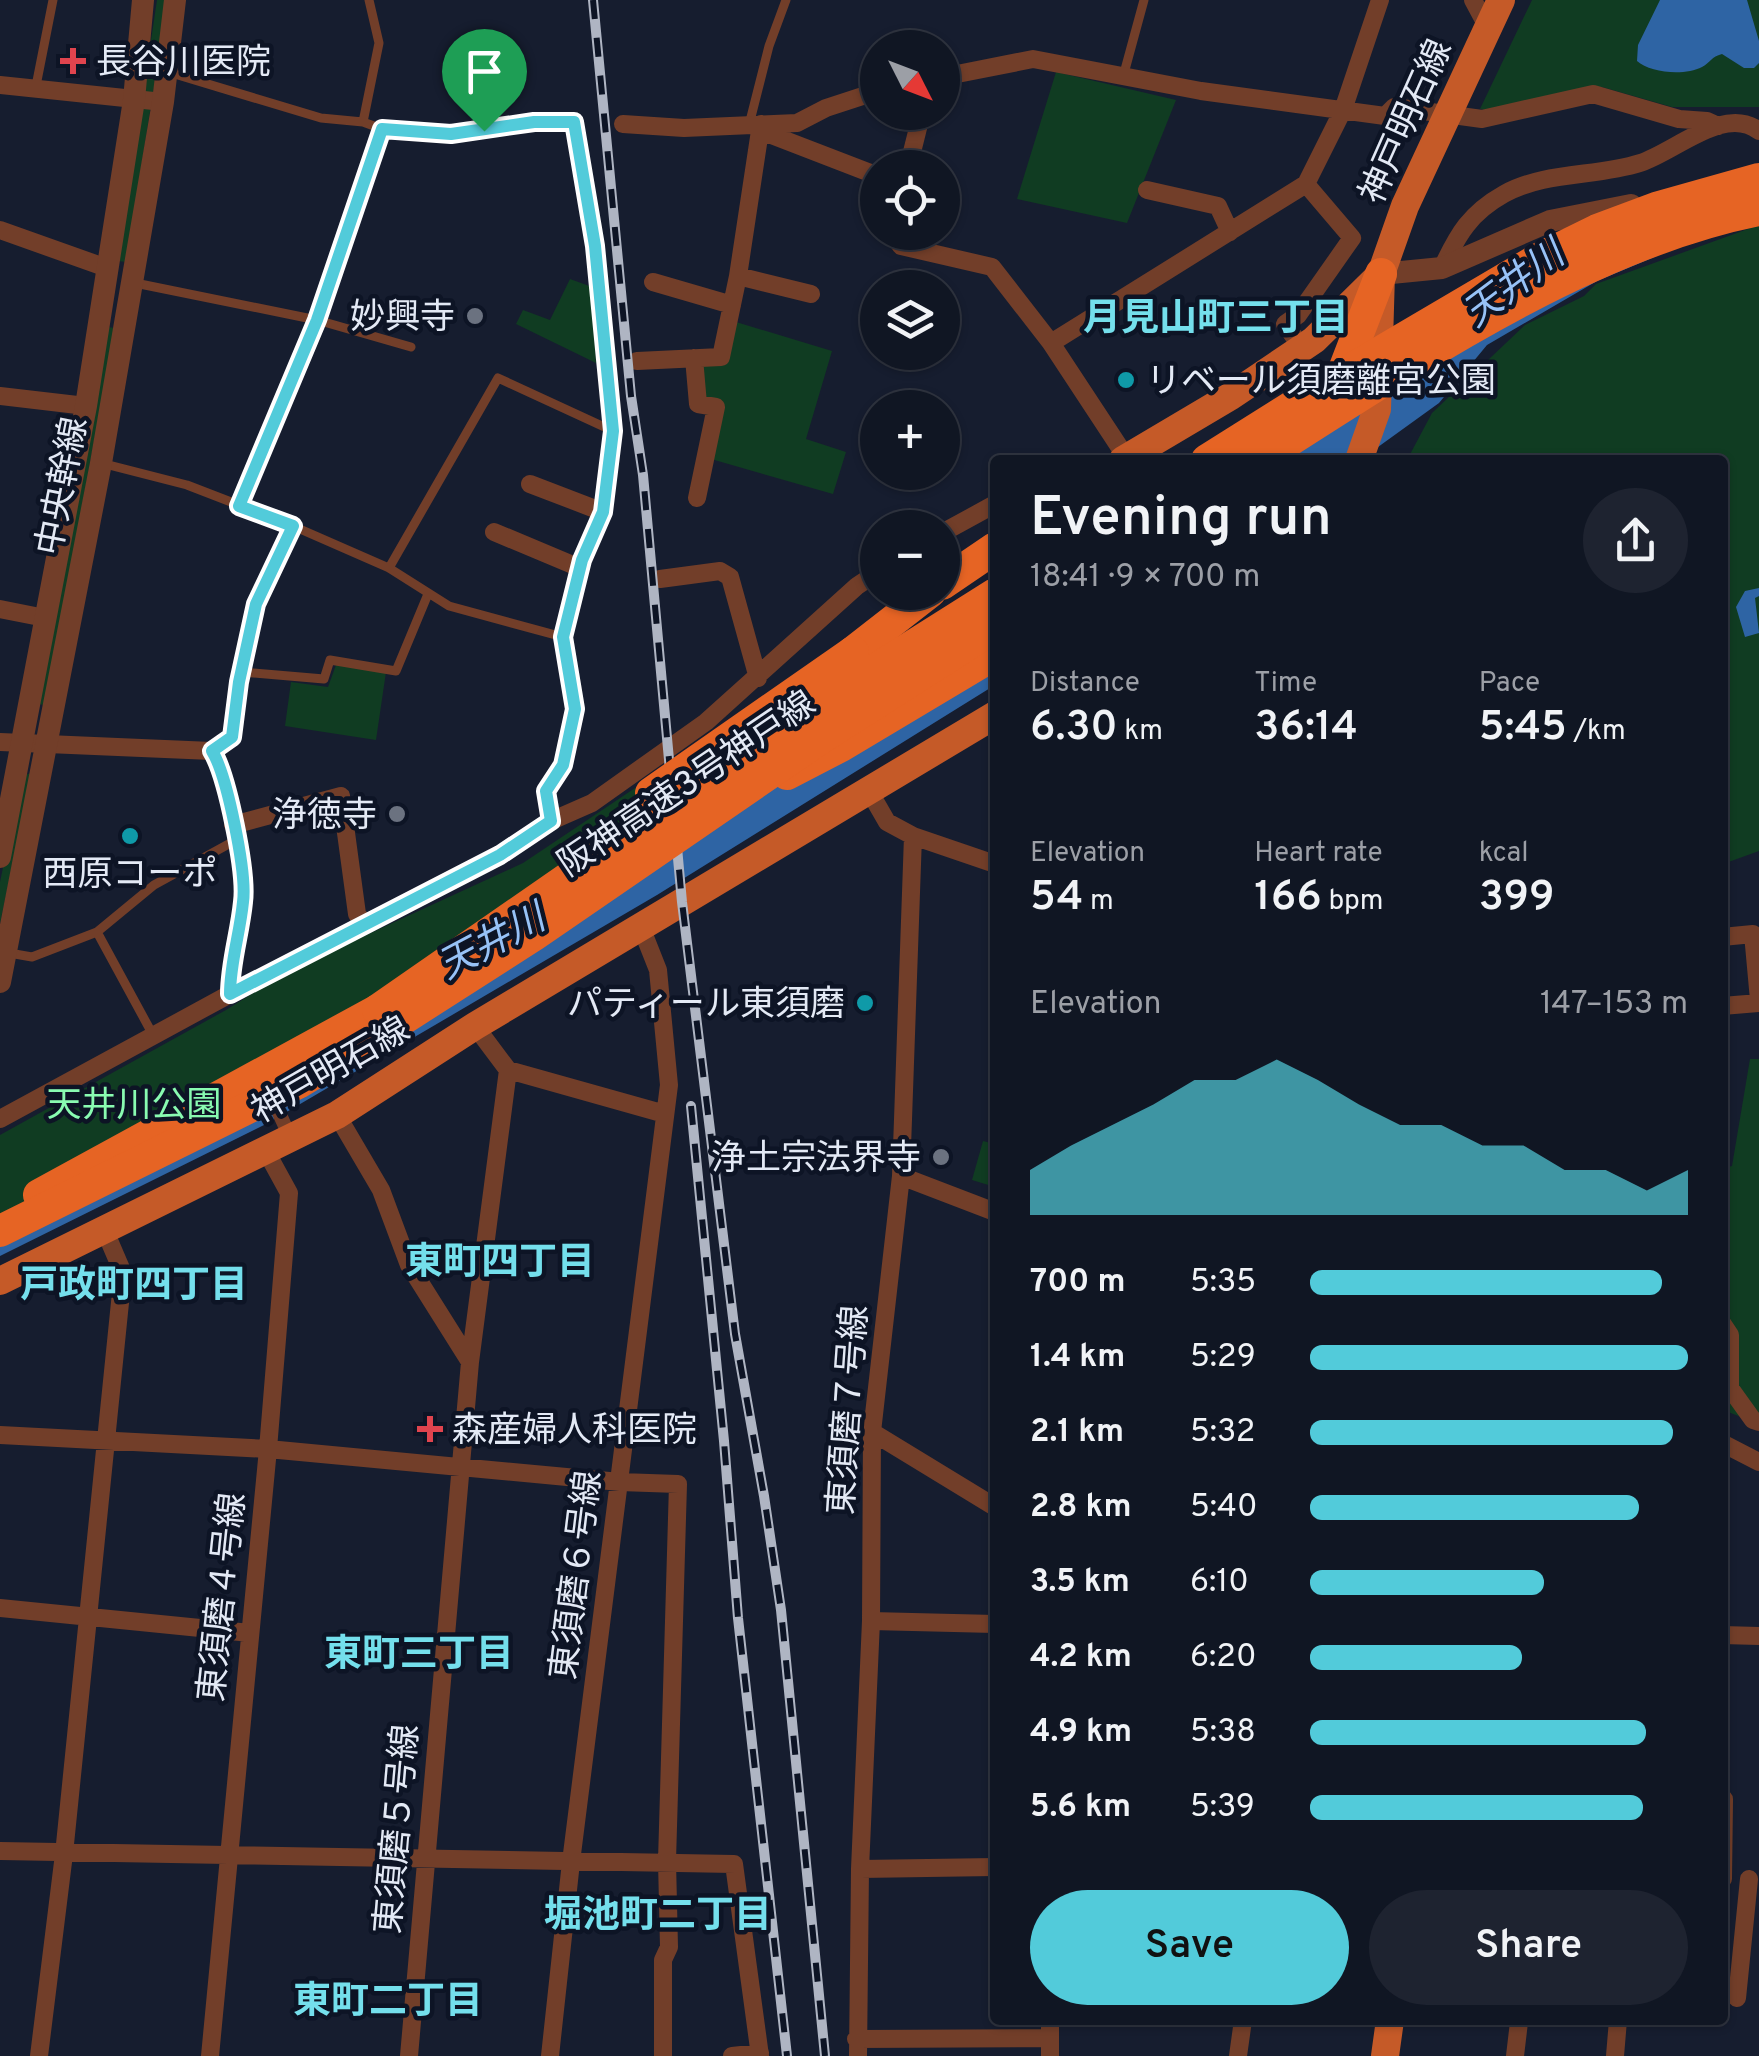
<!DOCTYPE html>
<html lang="en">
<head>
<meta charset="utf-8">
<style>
	body { margin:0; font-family:Overpass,"Noto Sans JP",sans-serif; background:#1e2330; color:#f1f3f6; height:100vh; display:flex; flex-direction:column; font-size:38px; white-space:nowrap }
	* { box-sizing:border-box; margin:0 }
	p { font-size:32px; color:#9c9fa6 }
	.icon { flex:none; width:55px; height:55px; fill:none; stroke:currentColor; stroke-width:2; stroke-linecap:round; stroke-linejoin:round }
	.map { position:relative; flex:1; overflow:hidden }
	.sheet { position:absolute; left:990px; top:455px; width:738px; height:1570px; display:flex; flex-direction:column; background:#101623; border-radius:10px; box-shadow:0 2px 8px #0004,0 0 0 2px #303541 }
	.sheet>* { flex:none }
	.needle { width:65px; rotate:132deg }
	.fabs { position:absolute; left:860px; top:30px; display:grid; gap:20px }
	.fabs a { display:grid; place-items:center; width:100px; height:100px; border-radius:50%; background:#101623; box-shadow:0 2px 8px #0004,0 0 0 2px #303541; font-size:50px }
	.pin { position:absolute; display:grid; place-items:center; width:85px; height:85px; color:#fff; margin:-102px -42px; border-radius:50% 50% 50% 0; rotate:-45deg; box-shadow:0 0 10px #0007 }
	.pin .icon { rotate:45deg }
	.round { display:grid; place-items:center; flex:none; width:105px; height:105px; border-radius:52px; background:#1e2330 }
	.summary { display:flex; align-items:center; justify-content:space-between; height:170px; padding:0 40px }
	h1 { font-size:55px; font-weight:600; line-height:75px }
	.figures { display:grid; grid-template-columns:repeat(3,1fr); gap:15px; height:170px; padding:10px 40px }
	.figures div { display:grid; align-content:center }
	.figures b { font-size:42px; font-weight:600 }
	.figures small { font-size:28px; font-weight:400 }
	.figures p { font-size:28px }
	.chart { height:280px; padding:20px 40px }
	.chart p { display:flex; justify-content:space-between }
	.chart svg { width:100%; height:180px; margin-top:10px; fill:#52cbda; opacity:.7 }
	.action { display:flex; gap:20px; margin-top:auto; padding:20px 40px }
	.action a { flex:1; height:115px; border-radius:60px; background:#52cbda; color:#111; font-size:40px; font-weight:600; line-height:115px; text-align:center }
	.action a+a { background:#1e2330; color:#f1f3f6 }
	ul { padding:0 40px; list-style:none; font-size:32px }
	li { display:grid; grid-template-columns:160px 120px 1fr; align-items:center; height:75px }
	li i { height:25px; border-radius:12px; background:#52cbda }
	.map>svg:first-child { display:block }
</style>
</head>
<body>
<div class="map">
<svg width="1759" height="2056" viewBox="0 0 1759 2056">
	<rect width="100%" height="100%" fill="#161d2f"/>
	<!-- green -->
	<path fill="#103c22" d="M 157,0 L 165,0 L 161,43 L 126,262 L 118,261 Z
		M 1532,0 L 1759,0 L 1759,107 L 1672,107 L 1602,87 L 1482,114 L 1483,109 L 1480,109 Z
		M 1056,72 L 1176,100 L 1127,223 L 1017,199 Z
		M 1759,225 L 1759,851 L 1723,864 L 1722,460 L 1407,460 L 1432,413 L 1525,325 L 1584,296 L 1596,284 Z
		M 570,279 L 592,287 L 596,363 L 516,324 L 523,310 L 550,320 Z
		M 736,322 L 832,351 L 806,439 L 846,452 L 833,494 L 711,459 L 701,365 Z
		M 108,327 L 115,328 L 45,705 L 37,704 Z
		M 336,665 L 386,672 L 376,740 L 285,726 L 291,682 L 328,687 Z
		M 31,773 L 0,924 L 0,882 L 22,776 Z
		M 653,776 L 661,850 L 0,1220 L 0,1135 L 226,1010 L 288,971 L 523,863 Z
		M 1750,1059 L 1759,1059 L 1759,1424 L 1723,1410 L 1722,1169 L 1732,1166 Z
		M 983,1141 L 995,1144 L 995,1187 L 972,1180 Z"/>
	<!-- water -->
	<path fill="#2e64a4" d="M 1660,0 L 1747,0 L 1759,41 L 1759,63 L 1754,68 L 1744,68 L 1722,54 C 1711,57 1711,62 1702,67 C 1685,76 1650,73 1637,61 L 1638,45 Z
		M 1659,255 L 1597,281 L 1487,345 L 1439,403 L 1360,460 L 1282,460 L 1461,317 Z
		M 1759,588 L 1759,596 L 1755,598 L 1759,633 L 1745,637 L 1736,607 L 1745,591 Z
		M 995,643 L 995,685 L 657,895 L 266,1124 L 0,1256 L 0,1222 Z"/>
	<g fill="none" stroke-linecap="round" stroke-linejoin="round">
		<!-- service -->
		<path stroke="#723e29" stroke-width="9" d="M 168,72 L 321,118 L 363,122 L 382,129 L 451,135 L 534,122 L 574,122 L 595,246 L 613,431
			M 1123,77 L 1144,0
			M 35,91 L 53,0
			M 363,122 L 379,43 L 369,0
			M 749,125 L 769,46 L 786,0
			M 135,283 L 317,320 L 411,347
			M 101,463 L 187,485 L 293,526 L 389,568 L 449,606 L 563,637
			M 239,507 L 317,320 L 382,129
			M 389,568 L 498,378 L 613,431
			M 242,672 L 324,679 L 330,660 L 396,671 L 428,594
			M 212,751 L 232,737 L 239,682 L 256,604 L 293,526
			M 97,932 L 154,885 L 236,840
			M 9,953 L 32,957 L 97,932 L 153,1035"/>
		<!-- pedestrian -->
		<path stroke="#723e29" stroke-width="14" d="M 271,1095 L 285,1126"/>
		<!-- minor -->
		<path stroke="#723e29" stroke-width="18" d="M 1473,0 L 1488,28
			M 942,77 L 1033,59 L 1201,91 L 1385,116 L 1394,107 L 1482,119 L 1593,94 L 1679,119 L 1707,121 L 1718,126
			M 0,85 L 163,102
			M 623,124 L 684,128 L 797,123 L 826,108 L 878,91
			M 761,131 L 878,176
			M 908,168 L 922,112
			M 1147,190 L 1218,206 L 1230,232
			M 0,230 L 107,268
			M 891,232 L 901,246 L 992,267 L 1051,343 L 1126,457 L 1116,460
			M 1442,268 C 1458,234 1470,213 1504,194 C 1545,171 1597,177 1640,163 C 1675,152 1725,104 1759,131
			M 738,276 L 811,294
			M 653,282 L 732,305
			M 1051,343 L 1306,184 L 1343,110 L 1380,0
			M 1302,348 L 1285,324 L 1298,315 L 1352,238 L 1306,184
			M 694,358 L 698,404 L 716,407 L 697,498
			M 637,361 L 721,357 L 738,276 L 761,124
			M 0,396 L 86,406
			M 530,484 L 603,512
			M 494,532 L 580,568
			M 942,533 L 995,504
			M 660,579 L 720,571 L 730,577 L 758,678
			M 0,609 L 45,618
			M 0,742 L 212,751 C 227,775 247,873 243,902 C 239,933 230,963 230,994
			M 551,821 L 546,791 L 563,765 L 575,709 L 563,637 L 582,561 L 603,512 L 613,431
			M 233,825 L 341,796 L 357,914 L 364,924
			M 913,836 L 995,864
			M 1722,937 L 1753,934 L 1759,1000
			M 1722,1006 L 1759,1003
			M 475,1026 L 508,1070 L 665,1114
			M 337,1115 L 381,1190 L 409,1265 L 470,1362
			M 0,1119 L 230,994 L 500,855 L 551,821 L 592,803 L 706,722 L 857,586 L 878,572
			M 901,1176 L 995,1212
			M 1722,1323 L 1730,1335 L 1730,1388 L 1753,1420 L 1759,1422
			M 872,1432 L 995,1507
			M 0,1435 L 268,1449 L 620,1482 L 678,1484 L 667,1861 L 669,1947 L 663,1960 L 663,2056
			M 1722,1443 L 1759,1462
			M 0,1608 L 250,1633
			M 871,1621 L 995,1624
			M 1722,1635 L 1759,1636
			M 0,1851 L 734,1864 L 760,2056
			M 860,1869 L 995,1867
			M 1723,1879 L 1724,1799
			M 1737,1998 L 1749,1879
			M 856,2039 L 1050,2038
			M 39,2056 L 64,1854 L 123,1273 L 105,1231
			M 210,2056 L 268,1449 L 289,1193 L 266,1151
			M 409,2056 L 470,1362 L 508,1070
			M 550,2056 L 571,1862 L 669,1085 L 658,970 L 641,927
			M 732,2056 L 760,2053
			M 858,2056 L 860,1869 L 871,1621 L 872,1432 L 901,1176 L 913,836 L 887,822 L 868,789
			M 1050,2056 L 1050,2020
			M 1238,2056 L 1243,2020
			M 1515,2056 L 1519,2022
			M 1615,2056 L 1618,2020"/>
		<!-- tertiary -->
		<path stroke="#723e29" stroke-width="22" d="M 1381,274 L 1442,268 L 1550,221 L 1631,205
			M 0,857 L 86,406 L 134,100 L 143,0
			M 0,982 L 101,463 L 163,102 L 175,0"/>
		<!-- primary -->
		<path stroke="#c55a28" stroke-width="28" d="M 1123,460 L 1231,396 L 1314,340 L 1380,275
			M 1359,460 L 1377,409 L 1381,274 L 1405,206 L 1501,0
			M 0,1281 L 337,1115 L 475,1026 L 995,715
			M 1385,2056 L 1390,2020"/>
		<!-- motorway -->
		<path stroke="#e66424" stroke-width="32" d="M 1332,390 L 1342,375 L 1381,274
			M 942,584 L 995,548
			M 853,652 L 930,592
			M 787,774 L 841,746 L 995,654
			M 39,1195 L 378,1010"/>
		<!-- rail casing -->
		<g stroke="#afb5c3" stroke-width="10">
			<path id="rail" d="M 593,0 L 631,396 L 643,475 L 682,902 L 735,1334 L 764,1496 L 781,1610 L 825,2056
				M 691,1106 L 724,1441 L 738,1618 L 787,2056"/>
		</g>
		<!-- rail -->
		<use href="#rail" stroke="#0d1425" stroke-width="6" stroke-dasharray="19" stroke-linecap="butt"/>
		<!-- motorway-bridge -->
		<path stroke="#e66424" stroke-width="32" d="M 1207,460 L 1355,367 L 1542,257 L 1597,230 L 1656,208 L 1759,179
			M 1259,460 C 1407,366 1586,244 1759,210
			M 651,793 L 853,652
			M 378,1010 L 800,717 L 995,594
			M 0,1231 L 298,1083 L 378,1035 L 534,935 L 818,740 L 995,627"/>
	</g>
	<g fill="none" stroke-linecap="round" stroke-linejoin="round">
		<!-- route casing -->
		<g stroke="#fff" stroke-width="20">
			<path id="route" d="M 534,122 L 574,122 L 595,246 L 613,431 L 603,512 L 582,560 L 563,637 L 575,709 L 563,765 L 546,791 L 551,821 L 500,855 L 230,994 C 230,963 240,933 243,902 C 247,873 227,775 212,751 L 232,737 L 239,682 L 256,604 L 293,526 L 239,506 L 317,320 L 382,129 L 451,134 Z"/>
		</g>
		<!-- route -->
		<use href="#route" stroke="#52cbda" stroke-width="12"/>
	</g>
	<!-- markers -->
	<g fill="#e0444e" stroke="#0d1425" stroke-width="4">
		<path d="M68 46h10v10h10v10h-10v10h-10v-10h-10v-10h10z"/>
		<path d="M425 1414h10v10h10v10h-10v10h-10v-10h-10v-10h10z"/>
	</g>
	<g fill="#6b7280" stroke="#0d1425" stroke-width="4">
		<circle cx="475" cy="316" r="10"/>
		<circle cx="397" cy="814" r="10"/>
		<circle cx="941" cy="1157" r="10"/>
	</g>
	<g fill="#0f9aa8" stroke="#0d1425" stroke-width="4">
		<circle cx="1126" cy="380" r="10"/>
		<circle cx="130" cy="836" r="10"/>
		<circle cx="865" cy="1003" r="10"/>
	</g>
	<g text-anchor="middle" stroke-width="9" stroke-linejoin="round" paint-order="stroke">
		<!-- poi labels -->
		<g font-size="35" fill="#e3e9f5" stroke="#0d1425" text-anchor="end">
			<text x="96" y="73" text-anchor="start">長谷川医院</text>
			<text x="455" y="328">妙興寺</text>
			<text x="1146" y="392" text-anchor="start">リベール須磨離宮公園</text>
			<text x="377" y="826">浄徳寺</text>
			<text x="130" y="885" text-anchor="middle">西原コーポ</text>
			<text x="845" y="1015">パティール東須磨</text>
			<text x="921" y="1169">浄土宗法界寺</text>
			<text x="452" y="1441" text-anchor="start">森産婦人科医院</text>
		</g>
		<!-- street labels -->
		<g font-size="35" fill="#e3e9f5" stroke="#0d1425">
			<text transform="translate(1405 121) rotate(-66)" y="12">神戸明石線</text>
			<text transform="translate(61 486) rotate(-79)" y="12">中央幹線</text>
			<text transform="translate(686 783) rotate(-34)" y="12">阪神高速3号神戸線</text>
			<text transform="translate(330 1069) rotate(-30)" y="12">神戸明石線</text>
			<text transform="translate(847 1410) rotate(-86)" y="12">東須磨７号線</text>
			<text transform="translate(575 1575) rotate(-83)" y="12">東須磨６号線</text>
			<text transform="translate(221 1597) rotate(-84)" y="12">東須磨４号線</text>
			<text transform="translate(396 1829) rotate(-85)" y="12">東須磨５号線</text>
		</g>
		<!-- park labels -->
		<g font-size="35" fill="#89fbb1" stroke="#0d1425">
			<text x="134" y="1116">天井川公園</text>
		</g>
		<!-- water labels -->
		<g font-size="38" font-style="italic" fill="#97c2f7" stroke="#0d1425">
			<text transform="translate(1513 283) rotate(-37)" y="13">天井川</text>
			<text transform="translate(491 941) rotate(-28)" y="13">天井川</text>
		</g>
		<!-- neighbourhood labels -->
		<g font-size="38" font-weight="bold" fill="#74dfec" stroke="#0d1425">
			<text x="1216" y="330">月見山町三丁目</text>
			<text x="500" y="1274">東町四丁目</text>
			<text x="134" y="1297">戸政町四丁目</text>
			<text x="419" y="1666">東町三丁目</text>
			<text x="658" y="1927">堀池町二丁目</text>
			<text x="388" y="2013">東町二丁目</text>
		</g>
	</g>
</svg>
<div class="fabs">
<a><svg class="needle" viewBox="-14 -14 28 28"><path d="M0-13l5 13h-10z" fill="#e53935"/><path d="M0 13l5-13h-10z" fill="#9c9fa6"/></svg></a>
<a><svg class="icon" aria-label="locate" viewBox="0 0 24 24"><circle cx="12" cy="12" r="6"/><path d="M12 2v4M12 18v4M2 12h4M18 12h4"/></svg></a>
<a><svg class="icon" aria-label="layers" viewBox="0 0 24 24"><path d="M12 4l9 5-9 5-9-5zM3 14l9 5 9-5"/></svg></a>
<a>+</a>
<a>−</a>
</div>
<div class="pin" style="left:484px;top:131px;background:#1e9e55"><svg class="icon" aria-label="arrive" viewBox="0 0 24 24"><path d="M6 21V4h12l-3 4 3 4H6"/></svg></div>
<section class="sheet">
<div class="summary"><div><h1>Evening run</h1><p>18:41 · 9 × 700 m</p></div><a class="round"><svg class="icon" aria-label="share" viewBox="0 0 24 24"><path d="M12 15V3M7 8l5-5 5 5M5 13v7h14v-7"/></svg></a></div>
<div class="figures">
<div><p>Distance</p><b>6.30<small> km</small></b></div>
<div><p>Time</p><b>36:14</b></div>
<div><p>Pace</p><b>5:45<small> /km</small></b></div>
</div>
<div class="figures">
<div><p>Elevation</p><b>54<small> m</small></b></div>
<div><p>Heart rate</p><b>166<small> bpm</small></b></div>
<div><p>kcal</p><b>399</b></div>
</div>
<div class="chart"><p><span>Elevation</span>147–153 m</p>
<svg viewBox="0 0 160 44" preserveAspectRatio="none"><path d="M0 44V33L10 27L20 22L30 17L40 11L50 11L60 6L70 11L80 17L90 22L100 22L110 27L120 27L130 33L140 33L150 38L160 33V44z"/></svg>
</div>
<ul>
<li><b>700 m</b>5:35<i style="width:93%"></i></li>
<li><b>1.4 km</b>5:29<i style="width:100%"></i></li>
<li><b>2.1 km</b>5:32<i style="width:96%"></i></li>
<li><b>2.8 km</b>5:40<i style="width:87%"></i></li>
<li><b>3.5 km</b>6:10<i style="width:62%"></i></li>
<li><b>4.2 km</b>6:20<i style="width:56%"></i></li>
<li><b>4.9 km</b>5:38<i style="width:89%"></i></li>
<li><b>5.6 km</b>5:39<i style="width:88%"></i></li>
</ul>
<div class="action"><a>Save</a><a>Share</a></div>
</section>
</div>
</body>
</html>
